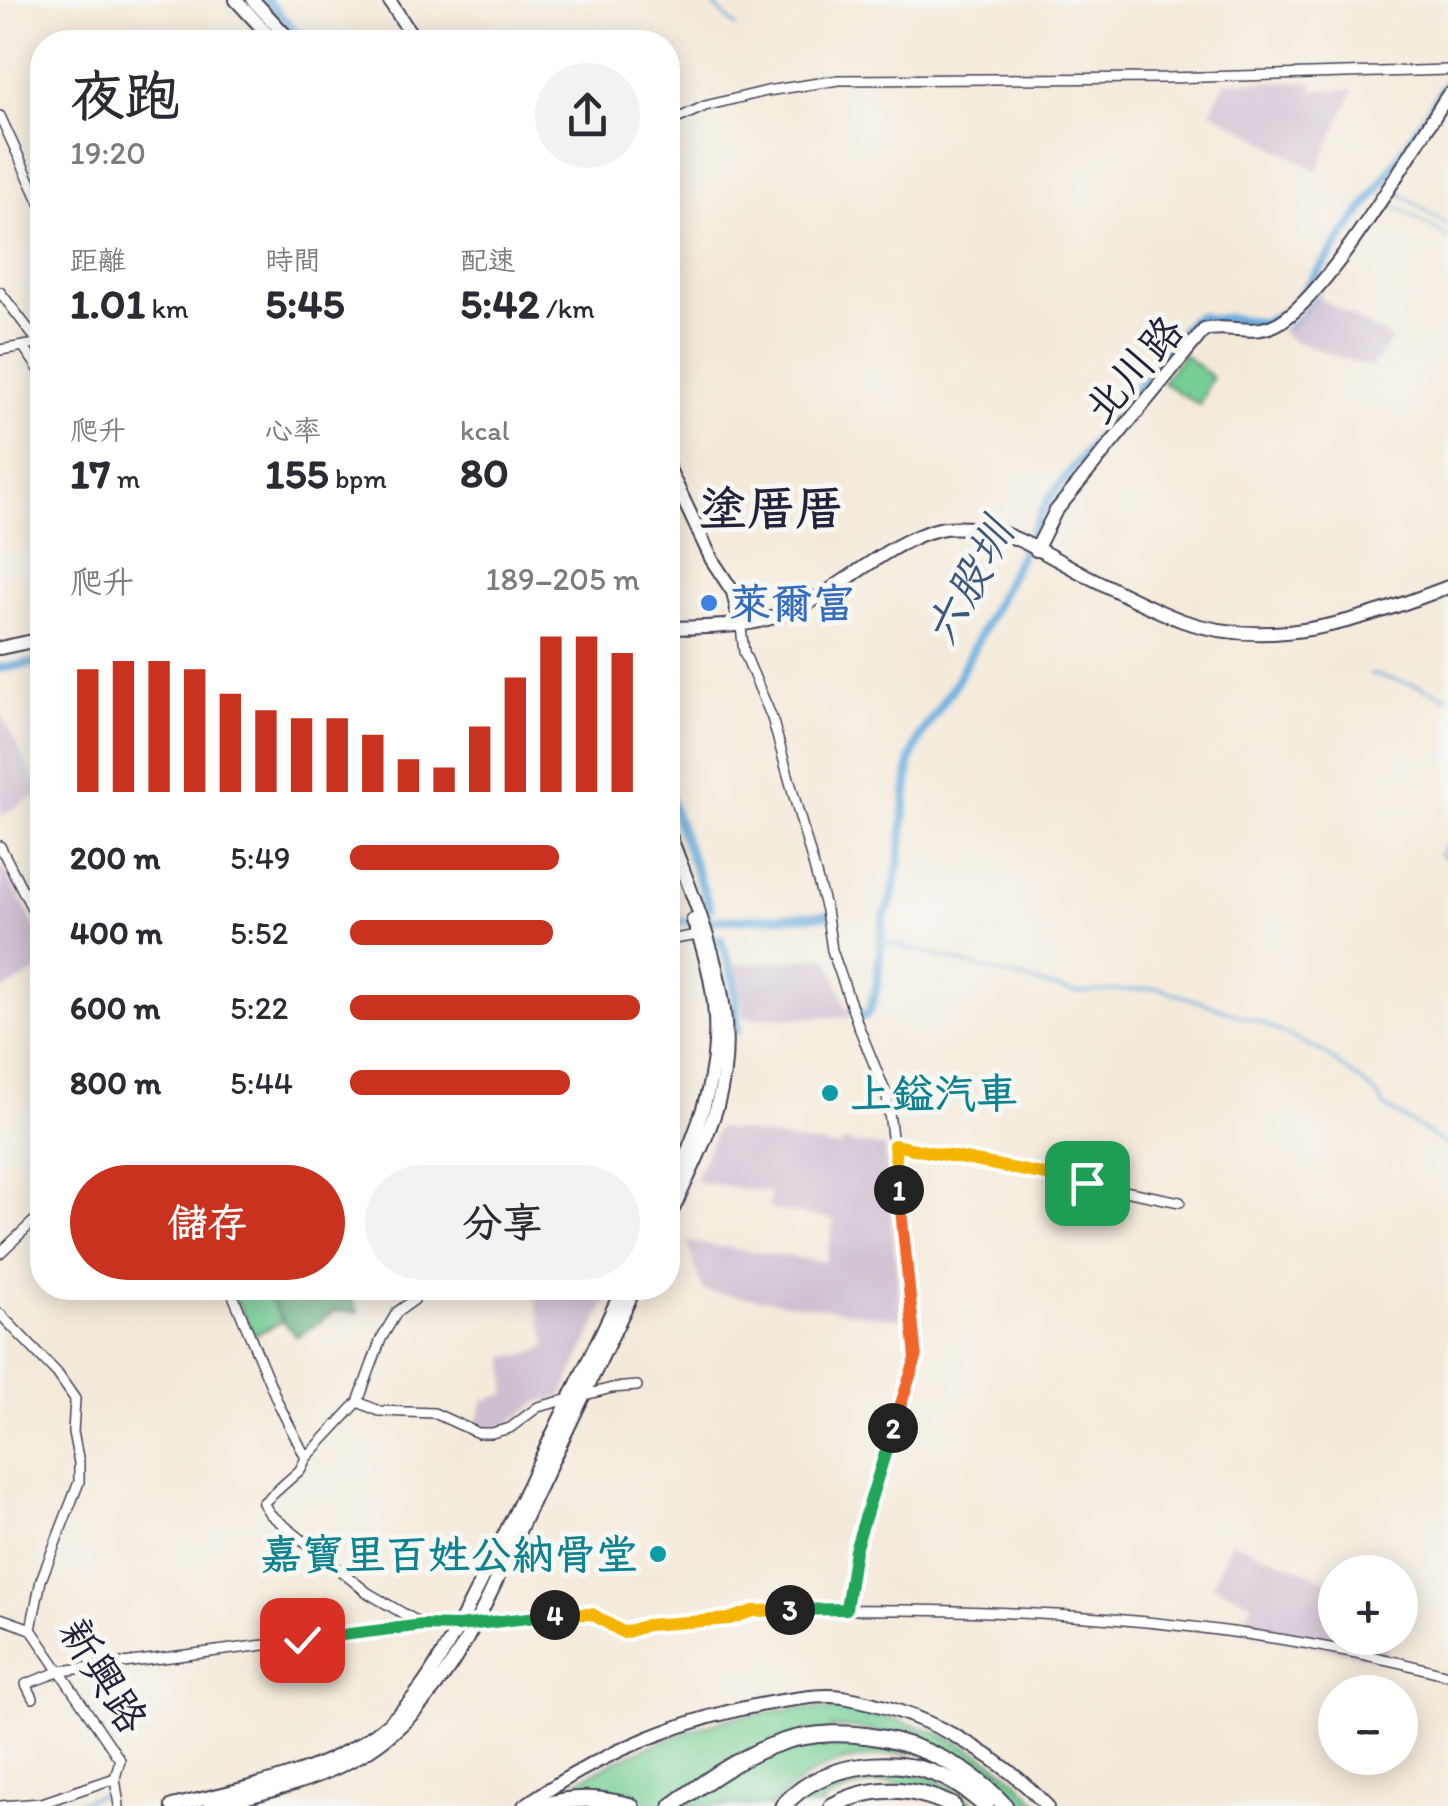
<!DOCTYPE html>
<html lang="zh-TW">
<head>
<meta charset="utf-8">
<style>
	body { margin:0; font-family:Itim,"LXGW WenKai TC",sans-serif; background:#f2f2f3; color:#2b2b33; height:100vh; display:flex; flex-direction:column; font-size:38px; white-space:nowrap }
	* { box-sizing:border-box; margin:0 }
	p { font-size:32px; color:#7c7c81 }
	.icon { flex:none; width:55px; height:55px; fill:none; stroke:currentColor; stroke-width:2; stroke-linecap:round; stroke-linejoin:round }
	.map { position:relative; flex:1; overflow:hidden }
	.drawer { position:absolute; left:30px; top:30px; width:650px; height:1270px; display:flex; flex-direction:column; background:#fff; border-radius:40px; box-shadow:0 5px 25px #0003 }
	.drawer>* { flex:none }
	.controls { position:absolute; left:1318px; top:1555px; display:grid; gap:20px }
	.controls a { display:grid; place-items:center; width:100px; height:100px; border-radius:50%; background:#fff; box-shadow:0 5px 25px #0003; font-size:50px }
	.pin { position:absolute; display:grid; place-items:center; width:85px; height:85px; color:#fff; margin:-42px; border-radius:20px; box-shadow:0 5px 15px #0006 }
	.km { position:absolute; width:50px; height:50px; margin:-25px; border-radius:50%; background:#222; color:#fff; font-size:28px; line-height:50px; text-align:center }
	.round { display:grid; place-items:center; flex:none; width:105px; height:105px; border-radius:52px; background:#f2f2f3 }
	.summary { display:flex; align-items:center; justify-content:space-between; height:170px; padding:0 40px }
	h1 { font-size:55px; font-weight:800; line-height:75px }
	.figures { display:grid; grid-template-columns:repeat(3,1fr); gap:15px; height:170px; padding:10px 40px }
	.figures div { display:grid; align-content:center }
	.figures b { font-size:42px; font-weight:800 }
	.figures small { font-size:28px; font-weight:400 }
	.figures p { font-size:28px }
	.chart { height:280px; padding:20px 40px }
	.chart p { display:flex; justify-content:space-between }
	.chart svg { width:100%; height:180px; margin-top:10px; stroke:#c8321e; stroke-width:6 }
	.button { display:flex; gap:20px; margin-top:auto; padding:20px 40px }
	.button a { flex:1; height:115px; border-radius:60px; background:#c8321e; color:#fff; font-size:40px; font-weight:800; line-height:115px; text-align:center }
	.button a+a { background:#f2f2f3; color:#2b2b33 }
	ul { padding:0 40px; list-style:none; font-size:32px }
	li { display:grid; grid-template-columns:160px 120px 1fr; align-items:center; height:75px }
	li i { height:25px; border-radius:12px; background:#c8321e }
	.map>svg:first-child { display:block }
</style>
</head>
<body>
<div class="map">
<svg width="1448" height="1806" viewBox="0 0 1448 1806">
	<rect width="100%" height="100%" fill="#f6f6f2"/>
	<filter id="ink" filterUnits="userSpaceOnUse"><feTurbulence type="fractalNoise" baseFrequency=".01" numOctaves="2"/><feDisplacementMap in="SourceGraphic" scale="20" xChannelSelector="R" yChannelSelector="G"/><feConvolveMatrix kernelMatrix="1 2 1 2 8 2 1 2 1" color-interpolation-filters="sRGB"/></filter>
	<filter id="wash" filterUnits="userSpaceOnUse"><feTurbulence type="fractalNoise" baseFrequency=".0048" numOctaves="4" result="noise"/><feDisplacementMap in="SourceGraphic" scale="40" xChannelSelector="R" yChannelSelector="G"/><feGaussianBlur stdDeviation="2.25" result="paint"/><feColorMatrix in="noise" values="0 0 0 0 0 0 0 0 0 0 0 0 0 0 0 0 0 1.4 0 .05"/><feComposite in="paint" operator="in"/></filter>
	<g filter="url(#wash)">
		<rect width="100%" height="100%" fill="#f4eada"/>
		<!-- industrial -->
		<path fill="#cebed0" d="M 1225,81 L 1314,82 L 1311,87 L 1314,91 L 1354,89 L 1317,171 L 1211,111 Z
			M 1313,295 L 1392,339 L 1371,368 L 1294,341 L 1280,331 L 1301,312 Z
			M 0,711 L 41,793 L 0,816 Z
			M 0,862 L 42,939 L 42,969 L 0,992 Z
			M 828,957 L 850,1017 L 745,1018 L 732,965 Z
			M 717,1128 L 840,1148 L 843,1142 L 885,1148 L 901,1319 L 703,1291 L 687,1242 L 826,1262 L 834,1220 L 769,1209 L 771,1193 L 694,1181 Z
			M 533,1288 L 613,1288 L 561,1398 L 541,1401 L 504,1426 L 491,1429 L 476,1426 L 484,1400 L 506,1394 L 506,1357 L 537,1352 L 547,1344 Z
			M 1231,1541 L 1335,1583 L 1335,1638 L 1392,1638 L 1382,1659 L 1242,1631 L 1252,1603 L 1213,1584 Z"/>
		<!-- green -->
		<path fill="#74ce94" stroke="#4b7868" stroke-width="2.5" d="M 1183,354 L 1212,377 L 1199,405 L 1162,382 Z
			M 229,1288 L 263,1288 L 283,1321 L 254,1335 Z
			M 801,1708 C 889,1710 982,1735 1041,1806 L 1012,1806 C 964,1753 902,1730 832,1727 L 832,1741 L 870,1742 L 914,1753 C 852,1759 819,1757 774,1806 L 649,1806 L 613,1795 L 583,1793 L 563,1795 L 534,1806 C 594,1769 656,1739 724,1720 C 749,1713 775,1712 801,1708 Z
			M 891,1770 L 933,1777 L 981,1806 C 963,1806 952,1799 936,1793 C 897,1778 858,1781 823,1803 L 824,1806 L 793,1806 C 822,1780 853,1772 891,1770 Z"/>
		<!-- forest -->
		<path fill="#5fb17e" stroke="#406a5c" stroke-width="2.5" d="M 263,1288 L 336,1288 L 338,1296 L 348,1292 L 359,1312 L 335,1311 L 297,1337 L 283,1321 Z"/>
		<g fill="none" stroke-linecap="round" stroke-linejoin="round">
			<!-- stream -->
			<path stroke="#68acdd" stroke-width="2.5" d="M 708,0 L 736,27
				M 1392,188 L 1448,226
				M 1387,201 L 1448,237
				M 1288,329 L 1321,293
				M 1370,674 L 1416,685 L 1448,697
				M 1448,843 L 1439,855 L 1448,858
				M 881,941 L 1075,993 L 1159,988 L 1257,1021 L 1321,1051 L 1377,1094 L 1384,1106 L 1448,1146
				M 67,1806 L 109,1792"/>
			<!-- canal -->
			<path stroke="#68acdd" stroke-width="9" d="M 266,0 L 305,42
				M 0,668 L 42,662
				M 668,795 L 710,908
				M 668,922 L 829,915
				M 720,938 L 734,979 L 737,1030
				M 853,1011 L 865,1016 L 870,1010 L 877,986 L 883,921 L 893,895 L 900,857 L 910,761 L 921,735 L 955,684 L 1049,499 L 1191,320 L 1200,316 L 1210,320 L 1229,318 L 1263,323 L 1291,309 L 1383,182 L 1448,81"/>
		</g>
	</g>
	<g filter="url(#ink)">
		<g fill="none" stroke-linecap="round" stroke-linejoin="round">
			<!-- street casing -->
			<g stroke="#424053" stroke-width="12">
				<path id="street" d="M 0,116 L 42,207
					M 668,123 L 705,106 L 767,91 L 839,80 L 1167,78 L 1448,70
					M 0,292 L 39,343
					M 23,346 L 42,374
					M 0,350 L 42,343
					M 741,627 L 744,652 L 772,718 L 826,910 L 832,950 L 858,1025 L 887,1096 L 908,1266 L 916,1357 L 855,1550 L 846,1609
					M 0,846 L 42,928
					M 674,939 L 698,935
					M 893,1145 L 1180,1202
					M 0,1253 L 34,1221 L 42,1227
					M 230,1288 L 279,1405 L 306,1458
					M 420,1288 L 414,1300 L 397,1312 L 381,1339 L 358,1402 L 306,1458 L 300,1470 L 263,1503 L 270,1514 L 368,1593 L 423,1625 L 458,1626 L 524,1616 L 592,1614 L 624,1633 C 666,1618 711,1625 753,1611 C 985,1606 1223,1614 1448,1675
					M 0,1314 L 57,1373 L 75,1399 L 73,1432 L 79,1463 L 79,1482 L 41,1580 L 31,1629 L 120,1760 L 115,1778 L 119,1806
					M 358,1402 L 379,1411 L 434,1413 L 478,1433 L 492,1433 L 510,1428 L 538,1407 L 612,1388 L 637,1386
					M 0,1618 L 31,1629
					M 33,1698 L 26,1684 L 61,1671 L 420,1625
					M 0,1806 L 42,1803 L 115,1778"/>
			</g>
			<!-- secondary casing -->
			<g stroke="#424053" stroke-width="16">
				<path id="secondary" d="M 236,0 L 275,42
					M 253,0 L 292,42
					M 389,0 L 416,42
					M 668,467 L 712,560 L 733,592 L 741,627
					M 1036,550 L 1055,512 L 1204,330 C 1227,324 1250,335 1272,326 C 1322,307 1415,145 1448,95
					M 668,628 C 712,627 752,628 794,610 C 842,589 888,541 939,529 C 950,526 965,528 977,528 C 1009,529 1058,561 1087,576 C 1119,592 1150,609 1183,621 C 1273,652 1364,619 1448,587
					M 0,648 L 42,639
					M 668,830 C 701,920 745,1009 717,1106 C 705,1145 685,1183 668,1220
					M 668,1195 C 715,1097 734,1026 693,920
					M 172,1806 C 238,1790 309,1777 366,1740 C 412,1711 435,1669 460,1623 C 484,1576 508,1528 531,1480 C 561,1415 593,1352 623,1288
					M 211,1806 C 272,1791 337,1777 387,1737 C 459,1680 492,1588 530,1507 C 565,1434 600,1361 635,1288
					M 524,1806 C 600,1752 690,1715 782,1701 C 802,1698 823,1694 843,1697 C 921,1711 993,1749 1047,1806"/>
			</g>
			<!-- highway casing -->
			<g stroke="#424053" stroke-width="19">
				<path id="highway" d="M 544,1806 C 574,1796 600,1798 631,1806
					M 672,1806 C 703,1783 735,1760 771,1746 C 848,1715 951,1745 1005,1806
					M 783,1806 C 820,1764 891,1754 941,1776 C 958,1783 972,1795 986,1806
					M 832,1806 C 873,1784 911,1786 953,1806"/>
			</g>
			<!-- street -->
			<use href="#street" stroke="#fff" stroke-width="9"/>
			<!-- secondary -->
			<use href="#secondary" stroke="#fff" stroke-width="12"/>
			<!-- highway -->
			<use href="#highway" stroke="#fff" stroke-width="15"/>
		</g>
	</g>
	<g fill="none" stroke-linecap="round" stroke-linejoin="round" filter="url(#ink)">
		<!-- split-1 casing -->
		<g stroke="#fff" stroke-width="20">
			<path id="split-1" d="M 899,1190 L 894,1145 L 1087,1183"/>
		</g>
		<!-- split-2 casing -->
		<g stroke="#fff" stroke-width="20">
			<path id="split-2" d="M 893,1428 L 916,1358 L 899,1190"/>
		</g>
		<!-- split-3 casing -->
		<g stroke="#fff" stroke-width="20">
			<path id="split-3" d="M 790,1610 L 846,1609 L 855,1550 L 893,1428"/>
		</g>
		<!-- split-4 casing -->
		<g stroke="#fff" stroke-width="20">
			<path id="split-4" d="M 555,1615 L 592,1614 L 624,1633 L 647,1625 L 729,1619 L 753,1611 L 790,1610"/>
		</g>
		<!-- split-5 casing -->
		<g stroke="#fff" stroke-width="20">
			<path id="split-5" d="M 302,1640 L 423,1625 L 458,1626 L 555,1615"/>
		</g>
		<!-- split-1 -->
		<use href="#split-1" stroke="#f5b400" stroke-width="12"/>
		<!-- split-2 -->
		<use href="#split-2" stroke="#f0652b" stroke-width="12"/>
		<!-- split-3 -->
		<use href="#split-3" stroke="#22a559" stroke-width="12"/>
		<!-- split-4 -->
		<use href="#split-4" stroke="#f5b400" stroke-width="12"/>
		<!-- split-5 -->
		<use href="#split-5" stroke="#22a559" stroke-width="12"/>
	</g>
	<!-- markers -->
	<circle fill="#3f7fe0" stroke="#f6f6f2" stroke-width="4" cx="709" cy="603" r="10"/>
	<g fill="#0f9aa8" stroke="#f6f6f2" stroke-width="4">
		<circle cx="830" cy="1093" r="10"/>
		<circle cx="658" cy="1554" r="10"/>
	</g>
	<g text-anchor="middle" stroke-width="10" stroke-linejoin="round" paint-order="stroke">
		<!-- street labels -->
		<g font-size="42" fill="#22223b" stroke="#f6f6f2">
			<text transform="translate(1133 369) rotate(-49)" y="15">北川路</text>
			<text transform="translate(104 1675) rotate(58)" y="15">新興路</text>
		</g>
		<!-- shop labels -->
		<g font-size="42" font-weight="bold" fill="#366cbe" stroke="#f6f6f2" text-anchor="start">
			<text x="729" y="618">萊爾富</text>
		</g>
		<!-- culture labels -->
		<g font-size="42" font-weight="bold" fill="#0d838f" stroke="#f6f6f2" text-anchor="start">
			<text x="850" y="1108">上鎰汽車</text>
			<text x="638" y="1569" text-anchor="end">嘉寶里百姓公納骨堂</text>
		</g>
		<!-- water labels -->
		<g font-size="45" font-style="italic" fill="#3e597c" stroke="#f6f6f2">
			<text transform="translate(968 582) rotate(-62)" y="16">六股圳</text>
		</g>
		<!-- quarter labels -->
		<g font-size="48" font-weight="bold" fill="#22223b" stroke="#f6f6f2">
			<text x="771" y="525">塗厝厝</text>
		</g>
	</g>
</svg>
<div class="controls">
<a>+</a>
<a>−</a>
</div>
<div class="pin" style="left:1087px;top:1183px;background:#1e9e55"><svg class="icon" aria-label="arrive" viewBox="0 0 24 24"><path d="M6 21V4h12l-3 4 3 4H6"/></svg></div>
<div class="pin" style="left:302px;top:1640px;background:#d93025"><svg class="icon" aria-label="check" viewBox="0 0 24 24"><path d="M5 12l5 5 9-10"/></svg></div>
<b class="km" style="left:899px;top:1190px">1</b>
<b class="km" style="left:893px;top:1428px">2</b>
<b class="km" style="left:790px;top:1610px">3</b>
<b class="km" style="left:555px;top:1615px">4</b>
<section class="drawer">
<div class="summary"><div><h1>夜跑</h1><p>19:20</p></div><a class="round"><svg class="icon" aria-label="share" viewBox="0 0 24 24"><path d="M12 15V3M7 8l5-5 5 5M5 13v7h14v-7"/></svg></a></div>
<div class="figures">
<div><p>距離</p><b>1.01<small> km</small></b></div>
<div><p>時間</p><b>5:45</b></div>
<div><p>配速</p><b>5:42<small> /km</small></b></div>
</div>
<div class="figures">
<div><p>爬升</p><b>17<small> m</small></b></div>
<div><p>心率</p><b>155<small> bpm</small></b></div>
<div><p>kcal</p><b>80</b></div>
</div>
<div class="chart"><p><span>爬升</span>189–205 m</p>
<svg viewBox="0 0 160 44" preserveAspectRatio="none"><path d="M5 44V14M15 44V12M25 44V12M35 44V14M45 44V20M55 44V24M65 44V26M75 44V26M85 44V30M95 44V36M105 44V38M115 44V28M125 44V16M135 44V6M145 44V6M155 44V10"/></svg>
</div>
<ul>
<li><b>200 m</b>5:49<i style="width:72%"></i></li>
<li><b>400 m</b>5:52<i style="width:70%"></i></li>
<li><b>600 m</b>5:22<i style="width:100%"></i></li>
<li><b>800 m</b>5:44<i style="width:76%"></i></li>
</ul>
<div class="button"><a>儲存</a><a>分享</a></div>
</section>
</div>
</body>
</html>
